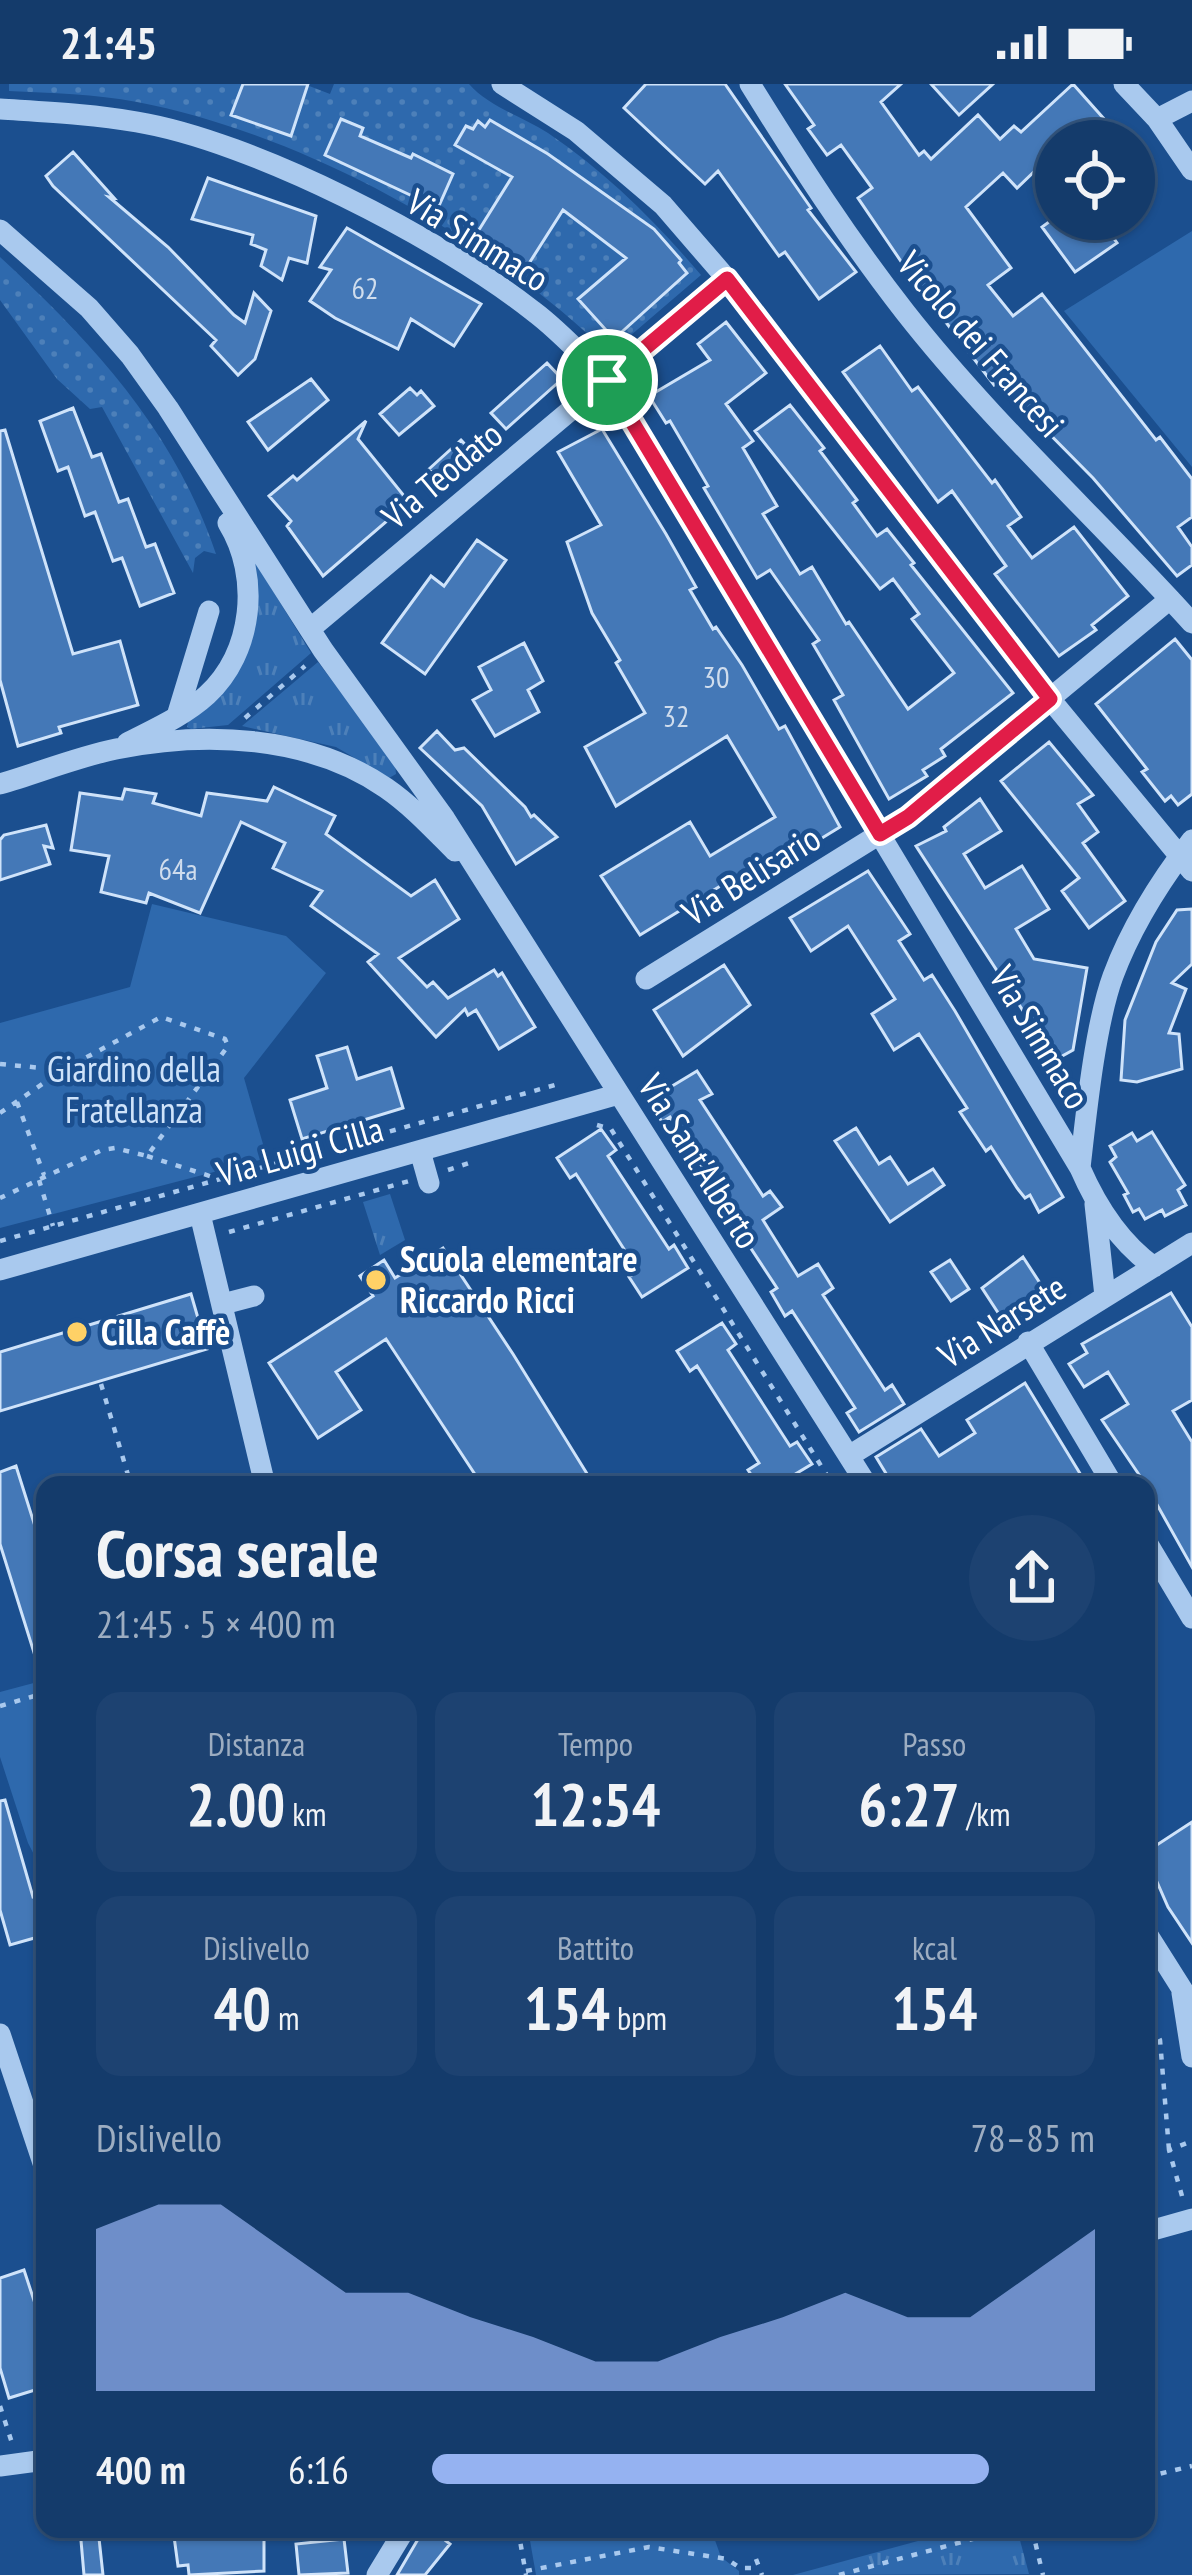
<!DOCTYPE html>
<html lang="it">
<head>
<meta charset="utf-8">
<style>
	body { margin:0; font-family:"PT Sans Narrow",sans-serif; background:#1d4271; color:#f1f3f6; height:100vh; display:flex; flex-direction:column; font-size:45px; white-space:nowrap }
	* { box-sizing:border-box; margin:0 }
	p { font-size:39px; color:#9dadc1 }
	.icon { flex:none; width:66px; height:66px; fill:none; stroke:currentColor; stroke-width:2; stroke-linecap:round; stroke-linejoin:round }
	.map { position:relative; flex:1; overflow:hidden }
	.sheet { position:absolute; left:36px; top:1392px; width:1119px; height:1062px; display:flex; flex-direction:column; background:#143b6b; border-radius:24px; box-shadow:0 3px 9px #0004,0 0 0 3px #33557e }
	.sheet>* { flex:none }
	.buttons { position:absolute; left:1035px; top:36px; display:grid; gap:24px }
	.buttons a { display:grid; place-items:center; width:120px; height:120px; border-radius:50%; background:#143b6b; box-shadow:0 3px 9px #0004,0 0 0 3px #33557e; font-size:60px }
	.pin { position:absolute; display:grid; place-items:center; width:102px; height:102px; color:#fff; margin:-51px; border:6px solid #fff; border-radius:50%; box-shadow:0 3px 12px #0007 }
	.round { display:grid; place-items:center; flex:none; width:126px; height:126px; border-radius:63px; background:#1d4271 }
	.summary { display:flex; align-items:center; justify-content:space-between; height:204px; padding:0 60px }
	h1 { font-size:66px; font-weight:700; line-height:90px }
	.stats { display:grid; grid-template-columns:repeat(3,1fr); gap:18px; height:204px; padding:12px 60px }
	.stats div { display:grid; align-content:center; border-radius:24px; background:#1d4271; text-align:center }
	.stats b { font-size:60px; font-weight:700 }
	.stats small { font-size:33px; font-weight:400 }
	.stats p { font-size:33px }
	.chart { height:336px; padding:24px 60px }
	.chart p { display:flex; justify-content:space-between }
	.chart svg { width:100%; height:216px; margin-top:12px; fill:#95b2f1; opacity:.7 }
	ul { padding:0 60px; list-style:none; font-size:39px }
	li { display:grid; grid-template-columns:192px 144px 1fr; align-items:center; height:90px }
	li i { height:30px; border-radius:15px; background:#95b2f1 }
	.status { display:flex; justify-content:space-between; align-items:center; height:84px; padding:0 60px; background:#143b6b; direction:ltr }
	.status svg { height:33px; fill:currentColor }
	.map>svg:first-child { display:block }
</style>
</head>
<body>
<div class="status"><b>21:45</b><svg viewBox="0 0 49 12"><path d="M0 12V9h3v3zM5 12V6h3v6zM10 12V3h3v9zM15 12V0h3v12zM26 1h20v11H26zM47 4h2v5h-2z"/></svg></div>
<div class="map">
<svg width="1192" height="2491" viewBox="0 0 1192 2491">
	<defs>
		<pattern id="grass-tufts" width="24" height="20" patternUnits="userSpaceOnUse" patternTransform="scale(3)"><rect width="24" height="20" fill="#2e69ad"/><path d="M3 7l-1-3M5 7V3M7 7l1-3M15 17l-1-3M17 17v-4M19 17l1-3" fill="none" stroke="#4d80b9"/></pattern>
		<pattern id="garden-dots" width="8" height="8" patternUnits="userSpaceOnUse" patternTransform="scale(3)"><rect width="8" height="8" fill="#2e69ad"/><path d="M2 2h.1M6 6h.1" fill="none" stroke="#4d80b9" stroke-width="1.8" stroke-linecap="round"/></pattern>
	</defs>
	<rect width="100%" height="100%" fill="#1b4f8f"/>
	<!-- grass -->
	<path fill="url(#grass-tufts)" d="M 251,471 L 311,569 L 228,641 L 191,645 L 187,643 L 188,638 C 247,595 269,543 251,471 Z
		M 318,578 L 395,680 L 396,690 L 389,694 L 336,663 L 242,642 Z
		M 390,1110 L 405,1156 L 380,1171 L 363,1118 Z
		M 962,2445 L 1017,2445 L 1029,2490 L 793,2491 Z"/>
	<!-- park -->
	<path fill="#2e69ad" d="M 1192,147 L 1192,383 L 1064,227 Z
		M 152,820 L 286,852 L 326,889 L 244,994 L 267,1074 L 0,1144 L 0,939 L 130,903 Z
		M 45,1596 L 45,1792 L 28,1759 L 0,1673 L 0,1608 Z
		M 528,2445 L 711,2445 L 721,2473 L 739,2487 L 739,2491 L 536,2491 Z"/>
	<!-- garden -->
	<path fill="url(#garden-dots)" d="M 9,0 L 304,0 L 330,10 L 334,0 L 469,0 C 489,23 522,32 548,49 C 607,89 655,137 701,191 L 609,270 C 489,153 303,50 137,18 C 95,10 52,9 9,7 Z
		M 0,173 C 94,260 174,346 216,470 L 204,467 L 195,474 L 193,489 L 102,323 L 90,325 L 57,295 L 0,216 Z"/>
	<!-- building -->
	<path fill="#4478b7" stroke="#cfe3fa" stroke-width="3" d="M 243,0 L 308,0 L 291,52 L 231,31 Z
		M 646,0 L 725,0 L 811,124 L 808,126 L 856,188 L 819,215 L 785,168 L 779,172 L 718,87 L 705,100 L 624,24 Z
		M 785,0 L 901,0 L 881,18 L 919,71 L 924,67 L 931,75 L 978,31 L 1000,55 L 1014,42 L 1021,48 L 1073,0 L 1105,36 L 1083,57 L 1056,57 L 1056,82 L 1046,91 L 1039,83 L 1017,104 L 1003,89 L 966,123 L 1011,184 L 988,201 L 1013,232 L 1042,210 L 1156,356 L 1160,353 L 1192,395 L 1192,433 L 1178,443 L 1192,463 L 1192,481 L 1177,492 L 1093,394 L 998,298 L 994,301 L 915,198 L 858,114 L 872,104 L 841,61 L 827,71 L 808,45 L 814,41 Z
		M 931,0 L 993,0 L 959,31 Z
		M 341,35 L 363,44 L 360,52 L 411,74 L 413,70 L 453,90 L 438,124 L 325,71 Z
		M 490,36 L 548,70 L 654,145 L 681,176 L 679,179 L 687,189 L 614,255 L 578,215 L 626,174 L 563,126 L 528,181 L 477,149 L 512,93 L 455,61 L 466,42 L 473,45 L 478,37 L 485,43 Z
		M 73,68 L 114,114 L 109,113 L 168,163 L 234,231 L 245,239 L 254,209 L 271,227 L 255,275 L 238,291 L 211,262 L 216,256 L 53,102 L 46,92 Z
		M 208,94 L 316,132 L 307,179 L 289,174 L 282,196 L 261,182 L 266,166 L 251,160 L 253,151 L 192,135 Z
		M 1053,135 L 1100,135 L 1117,159 L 1075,188 L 1042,143 Z
		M 347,144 L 481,220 L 454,262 L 411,235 L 398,265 L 335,234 L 310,217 L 331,186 L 320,183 Z
		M 726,238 L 766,289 L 726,320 L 753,357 L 743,364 L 777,422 L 763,430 L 800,490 L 812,483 L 846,540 L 849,538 L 908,625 L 954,589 L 912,535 L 919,530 L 893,495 L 880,505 L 755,347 L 790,321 L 824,364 L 820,367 L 857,416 L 853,419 L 877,452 L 887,445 L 914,479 L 911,481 L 1013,609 L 941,665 L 945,672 L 923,686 L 927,692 L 889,715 L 834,616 L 843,611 L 813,560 L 819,556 L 770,486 L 757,494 L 704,404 L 708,402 L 670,337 L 666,339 L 649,312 L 710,276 L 698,260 Z
		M 880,262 L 912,307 L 918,303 L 992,399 L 995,396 L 1021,433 L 1008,442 L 1032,474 L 1074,443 L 1128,512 L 1092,541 L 1096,546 L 1059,572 L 995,490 L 1006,482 L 952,407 L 938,418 L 843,288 Z
		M 547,279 L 562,295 L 506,345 L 491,329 Z
		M 311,295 L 328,316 L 268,366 L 248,338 Z
		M 410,304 L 417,311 L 421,307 L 434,322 L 399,351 L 380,330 Z
		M 73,324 L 92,373 L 101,370 L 119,418 L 128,415 L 146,463 L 155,460 L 174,509 L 140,522 L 122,474 L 113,477 L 95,428 L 85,432 L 68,383 L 58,387 L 40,337 Z
		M 366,337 L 358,355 L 409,418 L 323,492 L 287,442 L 291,437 L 269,412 L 293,392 L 297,396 Z
		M 602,345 L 666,450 L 696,503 L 690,506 L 713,545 L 716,543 L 742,581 L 779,645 L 785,642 L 840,743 L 752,797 L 745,787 L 640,851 L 601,792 L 690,738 L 710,772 L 775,733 L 727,652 L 616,722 L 585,663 L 645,629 L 616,579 L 620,576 L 592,529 L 567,458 L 601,441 L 558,368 Z
		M 5,346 L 73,570 L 120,557 L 138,621 L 59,643 L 61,649 L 18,662 L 0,596 L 0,347 Z
		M 461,356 L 476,372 L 443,401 L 429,385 Z
		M 477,456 L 506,476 L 425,590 L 382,559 L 431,492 L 444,502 Z
		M 1175,555 L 1192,576 L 1192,710 L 1178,721 L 1171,712 L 1165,717 L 1142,688 L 1147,685 L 1096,620 Z
		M 524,559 L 543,597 L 528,606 L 539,628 L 495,652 L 473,616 L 491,606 L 479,583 Z
		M 437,647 L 455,666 L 464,664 L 525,723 L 531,733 L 534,731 L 557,753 L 516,780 L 482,722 L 420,664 Z
		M 1049,658 L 1093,711 L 1078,720 L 1098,748 L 1083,759 L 1125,817 L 1089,844 L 1062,807 L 1079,794 L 1001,697 Z
		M 274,703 L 335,732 L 326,750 L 411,812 L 435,796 L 459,835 L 399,874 L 427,903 L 433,898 L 448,914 L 494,886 L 498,892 L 502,889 L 535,943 L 499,965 L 476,926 L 468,931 L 465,925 L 436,953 L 368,878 L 378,870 L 311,822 L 322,807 L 273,784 L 285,759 L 241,738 L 200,829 L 149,809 L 146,819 L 101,808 L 109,772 L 71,766 L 80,709 L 122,715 L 125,705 L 156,710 L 153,719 L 201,732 L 207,709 L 267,717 Z
		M 980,715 L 1001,747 L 964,770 L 985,804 L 1022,782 L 1049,825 L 1016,845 L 1034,875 L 1087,884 L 1073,966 L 1055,976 L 916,762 L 946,747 L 944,743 Z
		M 46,741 L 53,764 L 44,762 L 50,780 L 0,796 L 0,756 L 4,751 Z
		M 868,787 L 910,850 L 899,857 L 924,896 L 932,891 L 955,927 L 1063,1113 L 1039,1128 L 1030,1111 L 1025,1114 L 1017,1104 L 991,1063 L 986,1067 L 960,1028 L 967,1024 L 919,950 L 894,966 L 872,930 L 895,915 L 848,842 L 811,867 L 790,834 Z
		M 1192,825 L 1192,880 L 1172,899 L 1186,905 L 1169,949 L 1179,950 L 1182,985 L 1137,998 L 1121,996 L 1125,936 L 1156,858 L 1177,826 Z
		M 724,881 L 750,921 L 683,972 L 654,926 Z
		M 347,963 L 357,995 L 391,984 L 403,1024 L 302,1055 L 290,1016 L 327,1004 L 317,972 Z
		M 697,987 L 712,1010 L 700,1016 L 763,1112 L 770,1107 L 782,1123 L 763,1136 L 798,1192 L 818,1180 L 833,1204 L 823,1211 L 885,1306 L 892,1301 L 904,1320 L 859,1348 L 847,1329 L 855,1324 L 792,1227 L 785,1232 L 771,1208 L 777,1204 L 742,1151 L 738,1154 L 725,1134 L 732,1129 L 670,1033 L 662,1038 L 649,1016 Z
		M 856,1044 L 879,1080 L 890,1073 L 908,1100 L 933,1085 L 944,1101 L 890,1138 L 835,1057 Z
		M 601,1045 L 616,1066 L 608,1072 L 669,1165 L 674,1161 L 688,1184 L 642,1213 L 629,1193 L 638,1187 L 576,1090 L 570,1094 L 557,1074 Z
		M 1152,1048 L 1185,1101 L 1178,1106 L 1186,1121 L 1165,1132 L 1162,1126 L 1145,1135 L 1139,1125 L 1133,1128 L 1124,1111 L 1128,1109 L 1110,1078 L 1116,1073 L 1110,1062 L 1132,1049 L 1137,1057 Z
		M 443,1164 L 513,1270 L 594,1401 L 482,1401 L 386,1255 L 336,1288 L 361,1326 L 318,1354 L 269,1279 L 373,1212 L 360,1192 L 384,1176 L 395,1194 Z
		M 1023,1173 L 1051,1216 L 1008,1244 L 982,1204 Z
		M 950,1176 L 969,1205 L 951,1217 L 931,1188 Z
		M 1171,1209 L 1192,1243 L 1192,1316 L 1173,1327 L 1192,1358 L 1192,1483 L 1146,1401 L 1102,1336 L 1128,1320 L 1108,1288 L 1084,1303 L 1069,1280 L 1087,1269 L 1082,1260 Z
		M 191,1210 L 207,1265 L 0,1327 L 0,1268 Z
		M 722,1239 L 736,1260 L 728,1266 L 790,1362 L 797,1358 L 812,1380 L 777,1401 L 758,1401 L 748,1386 L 759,1379 L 697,1282 L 690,1287 L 677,1267 Z
		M 1025,1299 L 1087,1401 L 893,1401 L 876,1373 L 921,1345 L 939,1372 L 975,1349 L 967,1336 Z
		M 16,1382 L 45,1474 L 45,1590 L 41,1591 L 0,1460 L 0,1388 Z
		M 5,1716 L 33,1813 L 45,1810 L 45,1851 L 10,1861 L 0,1826 L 0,1717 Z
		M 1192,1738 L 1192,1859 L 1168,1823 L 1157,1798 L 1146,1805 L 1146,1768 Z
		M 24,2186 L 45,2250 L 45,2303 L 9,2314 L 0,2284 L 0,2194 Z
		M 80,2445 L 98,2445 L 103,2491 L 84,2491 Z
		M 173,2445 L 251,2445 L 252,2453 L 264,2452 L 264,2487 L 189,2491 L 188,2481 L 178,2482 Z
		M 424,2445 L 454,2445 L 446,2457 L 450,2460 L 425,2491 L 397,2491 Z
		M 344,2455 L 348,2489 L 299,2491 L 296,2460 Z"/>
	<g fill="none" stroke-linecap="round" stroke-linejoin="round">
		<!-- path -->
		<path stroke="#a9c9ee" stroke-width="4.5" stroke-dasharray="6 9" stroke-linecap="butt" d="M 245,634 L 305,582
			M 0,980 L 63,986 L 161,933 L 225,955 L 228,962 L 147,1072 L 115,1064 L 102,1066 L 0,1114
			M 17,1018 L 44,1091
			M 0,1029 L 60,988
			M 597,1041 L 611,1045 L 833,1401
			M 147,1072 L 216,1094
			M 448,1086 L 472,1078
			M 39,1096 L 53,1142
			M 229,1148 L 409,1097
			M 0,1157 L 562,999
			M 101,1300 L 131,1401
			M 0,1622 L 45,1609
			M 1146,1928 L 1160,1956 L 1169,2066
			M 1182,2112 L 1169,2066 L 1192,2057
			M 0,2322 L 12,2359
			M 1146,2393 L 1192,2382
			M 518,2445 L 526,2491
			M 1032,2445 L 1043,2491
			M 756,2475 L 762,2491
			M 526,2487 L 649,2463 L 727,2475 L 740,2484 L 759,2484
			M 839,2491 L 1010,2445"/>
		<!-- minor -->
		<path stroke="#a9c9ee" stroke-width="21" d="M 502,0 L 576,47 L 663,121 L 727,195 L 1050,615 L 1192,787
			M 750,0 C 799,79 848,155 905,228 C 992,339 1098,435 1192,539
			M 1124,0 L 1157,35 L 1192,86
			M 0,25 C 46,28 92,30 137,38 C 252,57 442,155 533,227 C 560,247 583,273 607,296 L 1080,1084 C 1097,1123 1119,1158 1154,1183
			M 1157,35 L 1192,17
			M 0,146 L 89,224 L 130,271 L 168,324 L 323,566 L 445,735 L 867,1401
			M 310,545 L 727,195
			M 177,632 L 209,527
			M 127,659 C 154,645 184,632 207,611 C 253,568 261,493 228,439
			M 0,700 C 38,689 77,673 116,665 C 205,647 309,651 386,704 C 412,722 433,745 455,767
			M 646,895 L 907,733 L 1170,515
			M 420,1067 L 429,1099
			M 1080,1084 C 1086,1031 1095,941 1113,892 C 1131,844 1161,796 1192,756
			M 1095,1120 L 1105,1212
			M 200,1130 L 265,1401
			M 0,1186 L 619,1010
			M 223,1220 L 254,1212
			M 1028,1258 L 1113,1401
			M 849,1372 L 1192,1159
			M 1146,1457 L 1192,1534
			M 1146,1848 L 1192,1921
			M 1182,1909 L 1192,1973
			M 0,1950 L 45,2085
			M 1146,2148 L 1192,2135
			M 0,2382 L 45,2376
			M 377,2491 L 405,2445"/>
	</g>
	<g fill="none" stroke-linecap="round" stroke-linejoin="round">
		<!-- route casing -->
		<g stroke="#fff" stroke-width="24">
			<path id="route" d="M 727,195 L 1050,615 L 908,733 L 880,750 L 607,296 Z"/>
		</g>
		<!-- route -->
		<use href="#route" stroke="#e11d48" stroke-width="15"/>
	</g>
	<!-- markers -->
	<g fill="#ffd166" stroke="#1b4f8f" stroke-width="4.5">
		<circle cx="376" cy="1196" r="12"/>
		<circle cx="77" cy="1248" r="12"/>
	</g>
	<g text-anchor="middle" stroke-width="9" stroke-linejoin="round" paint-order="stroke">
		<!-- number labels -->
		<g font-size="30" fill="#d0dded">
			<text x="365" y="215">62</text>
			<text x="716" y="604">30</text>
			<text x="676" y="643">32</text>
			<text x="178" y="796">64a</text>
		</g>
		<!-- street labels -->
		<g font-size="36" fill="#fff" stroke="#1b4f8f">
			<text transform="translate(478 156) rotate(32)" y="13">Via Simmaco</text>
			<text transform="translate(981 260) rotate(49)" y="13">Vicolo dei Francesi</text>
			<text transform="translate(442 391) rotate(-40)" y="13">Via Teodato</text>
			<text transform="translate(751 791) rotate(-32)" y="13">Via Belisario</text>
			<text transform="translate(1040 953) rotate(59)" y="13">Via Simmaco</text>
			<text transform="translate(300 1067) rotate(-16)" y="13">Via Luigi Cilla</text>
			<text transform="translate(700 1077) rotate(58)" y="13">Via Sant'Alberto</text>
			<text transform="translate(1002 1237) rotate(-32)" y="13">Via Narsete</text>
		</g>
		<!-- park labels -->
		<g font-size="36" fill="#cfe3fa" stroke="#1b4f8f">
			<text x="134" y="998">Giardino della<tspan x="134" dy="41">Fratellanza</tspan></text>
		</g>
		<!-- poi labels -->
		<g font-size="36" font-weight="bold" fill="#fff" stroke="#1b4f8f" text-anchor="start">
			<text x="400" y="1188">Scuola elementare<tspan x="400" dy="41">Riccardo Ricci</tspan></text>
			<text x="101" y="1261">Cilla Caffè</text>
		</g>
	</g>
</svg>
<div class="buttons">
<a><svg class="icon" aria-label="locate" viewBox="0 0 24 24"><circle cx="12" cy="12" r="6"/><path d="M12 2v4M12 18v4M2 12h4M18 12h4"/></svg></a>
</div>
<div class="pin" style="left:607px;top:296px;background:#1e9e55"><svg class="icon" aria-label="arrive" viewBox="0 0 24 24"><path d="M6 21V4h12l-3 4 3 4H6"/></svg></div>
<section class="sheet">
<div class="summary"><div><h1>Corsa serale</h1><p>21:45 · 5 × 400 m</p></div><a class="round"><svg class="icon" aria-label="share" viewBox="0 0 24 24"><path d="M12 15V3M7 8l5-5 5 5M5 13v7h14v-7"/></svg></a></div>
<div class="stats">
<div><p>Distanza</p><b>2.00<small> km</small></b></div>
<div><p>Tempo</p><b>12:54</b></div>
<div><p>Passo</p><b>6:27<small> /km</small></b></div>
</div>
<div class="stats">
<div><p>Dislivello</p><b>40<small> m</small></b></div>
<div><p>Battito</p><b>154<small> bpm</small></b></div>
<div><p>kcal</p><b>154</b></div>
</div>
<div class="chart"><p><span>Dislivello</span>78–85 m</p>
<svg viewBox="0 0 160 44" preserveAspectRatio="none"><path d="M0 44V11L10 6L20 6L30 15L40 24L50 24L60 29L70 33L80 38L90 38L100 33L110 29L120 24L130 29L140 29L150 20L160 11V44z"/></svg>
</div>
<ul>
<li><b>400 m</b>6:16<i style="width:84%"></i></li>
</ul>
</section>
</div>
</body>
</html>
